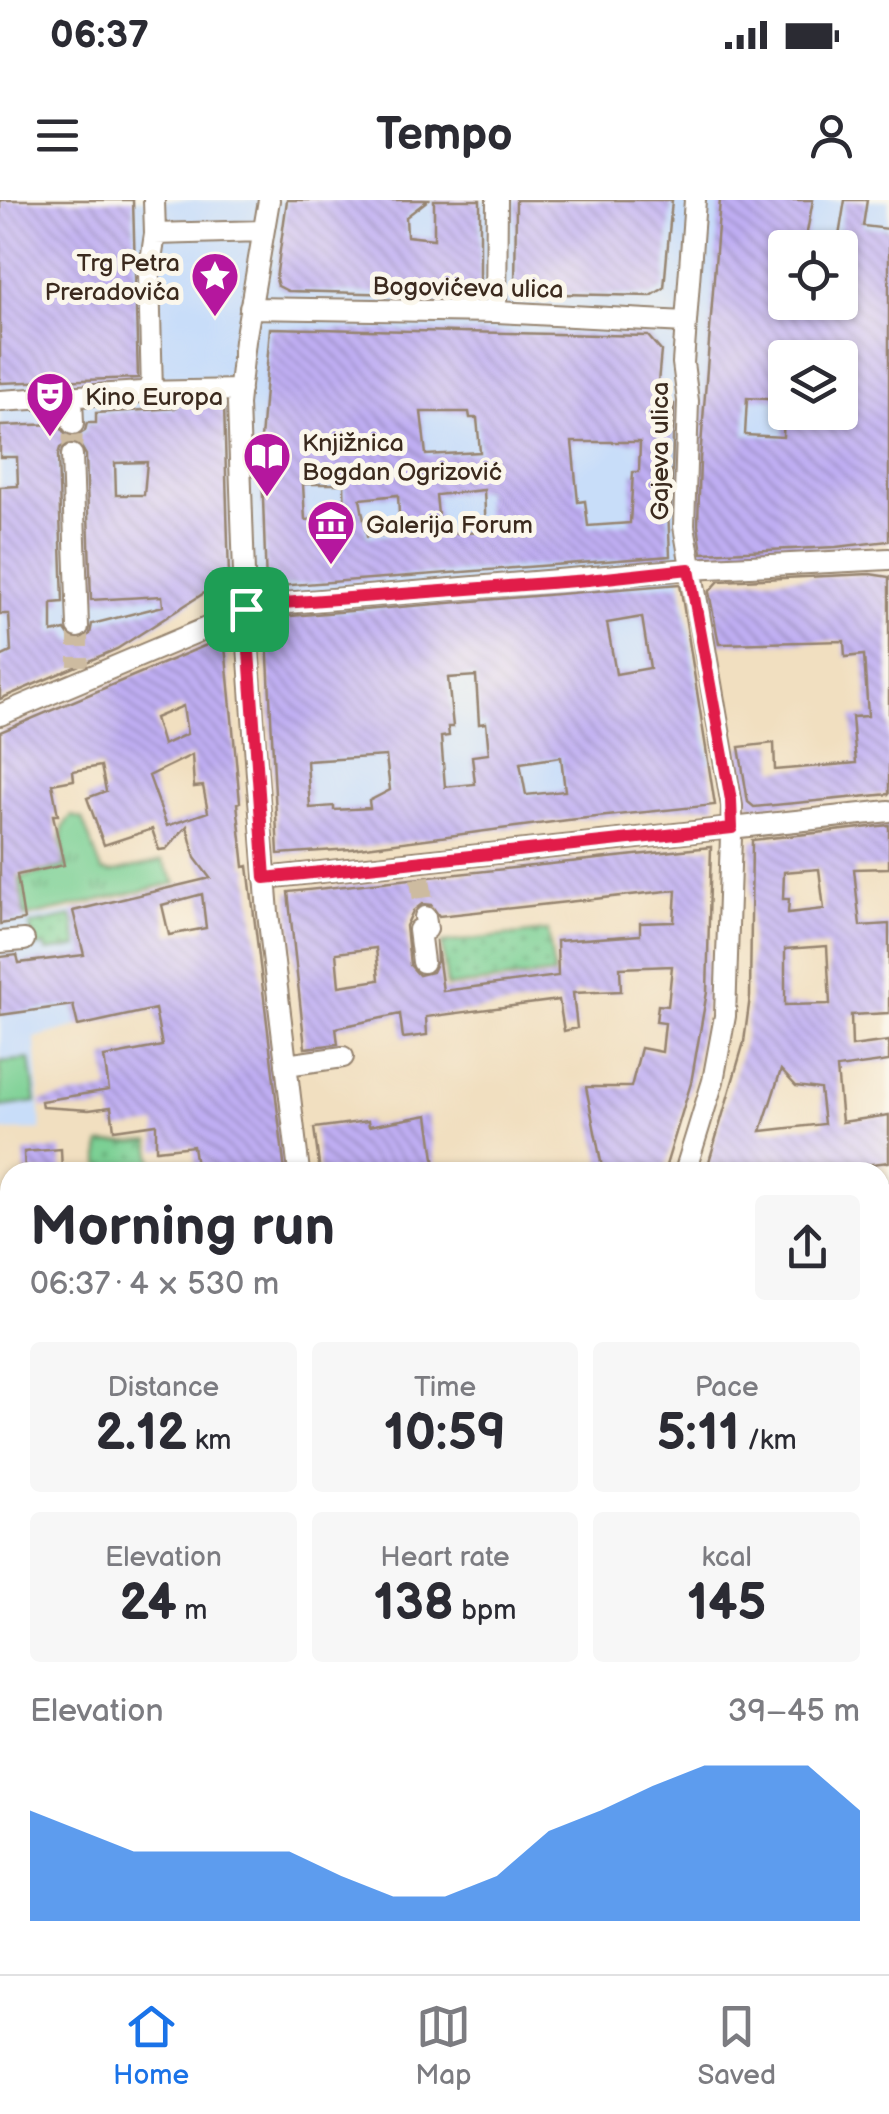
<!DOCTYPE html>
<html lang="en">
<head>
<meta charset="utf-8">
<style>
	body { margin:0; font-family:"Balsamiq Sans",sans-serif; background:#f7f7f7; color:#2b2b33; height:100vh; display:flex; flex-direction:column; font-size:38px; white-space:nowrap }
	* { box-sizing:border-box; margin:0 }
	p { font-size:32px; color:#7c7c81 }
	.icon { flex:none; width:55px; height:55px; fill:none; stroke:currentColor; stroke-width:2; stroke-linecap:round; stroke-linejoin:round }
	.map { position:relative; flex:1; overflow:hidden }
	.panel { position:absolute; left:0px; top:962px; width:890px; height:812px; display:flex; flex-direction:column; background:#fff; border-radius:30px 30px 0 0; box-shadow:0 2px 8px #0004 }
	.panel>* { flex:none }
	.buttons { position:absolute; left:768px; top:30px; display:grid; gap:20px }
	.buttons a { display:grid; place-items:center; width:90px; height:90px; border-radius:10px; background:#fff; box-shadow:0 2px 8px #0004; font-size:50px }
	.pin { position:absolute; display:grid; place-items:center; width:85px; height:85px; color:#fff; margin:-42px; border-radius:20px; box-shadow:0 5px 15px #0006 }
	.round { display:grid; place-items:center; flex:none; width:105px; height:105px; border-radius:10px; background:#f7f7f7 }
	.head { display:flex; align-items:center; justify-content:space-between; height:170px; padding:0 30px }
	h1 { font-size:55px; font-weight:700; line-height:75px }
	.stats { display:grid; grid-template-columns:repeat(3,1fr); gap:15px; height:170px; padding:10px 30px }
	.stats div { display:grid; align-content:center; border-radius:10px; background:#f7f7f7; text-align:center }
	.stats b { font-size:50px; font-weight:700 }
	.stats small { font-size:28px; font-weight:400 }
	.stats p { font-size:28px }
	.chart { height:280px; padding:20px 30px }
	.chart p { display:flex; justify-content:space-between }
	.chart svg { width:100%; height:180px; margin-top:10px; fill:#1a73e8; opacity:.7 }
	.status { display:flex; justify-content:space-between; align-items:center; height:70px; padding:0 50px; background:#fff; direction:ltr }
	.status svg { height:28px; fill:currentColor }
	header { display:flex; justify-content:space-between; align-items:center; height:130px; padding:0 30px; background:#fff; font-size:45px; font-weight:700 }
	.tab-bar { display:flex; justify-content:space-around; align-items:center; height:140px; border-top:2px solid #e1e1e2; background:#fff; font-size:28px; color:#7c7c81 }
	.tab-bar a { display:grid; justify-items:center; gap:5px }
	.tab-bar .current { color:#1a73e8 }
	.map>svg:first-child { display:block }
</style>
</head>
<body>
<div class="status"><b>06:37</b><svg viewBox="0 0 49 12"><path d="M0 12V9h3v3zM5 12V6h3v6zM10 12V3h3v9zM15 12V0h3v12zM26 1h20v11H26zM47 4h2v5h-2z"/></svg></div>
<header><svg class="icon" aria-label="menu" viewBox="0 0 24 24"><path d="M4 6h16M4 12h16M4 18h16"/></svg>Tempo<svg class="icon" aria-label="person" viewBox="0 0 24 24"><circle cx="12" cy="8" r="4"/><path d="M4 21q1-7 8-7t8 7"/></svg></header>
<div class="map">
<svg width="889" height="1774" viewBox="0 0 889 1774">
	<defs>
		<pattern id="grass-tufts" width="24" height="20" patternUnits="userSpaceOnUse" patternTransform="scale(2.5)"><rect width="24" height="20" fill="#7bd094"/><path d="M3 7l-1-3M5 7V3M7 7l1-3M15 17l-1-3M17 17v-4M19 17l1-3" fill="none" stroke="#66a978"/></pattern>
		<pattern id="park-dots" width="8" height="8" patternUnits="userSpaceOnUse" patternTransform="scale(2.5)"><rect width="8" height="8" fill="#7bd094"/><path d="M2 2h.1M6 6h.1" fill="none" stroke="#66a978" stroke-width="1.8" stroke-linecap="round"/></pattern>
		<pattern id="building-back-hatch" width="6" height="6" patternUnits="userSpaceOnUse" patternTransform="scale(2.5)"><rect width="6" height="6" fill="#bfaef3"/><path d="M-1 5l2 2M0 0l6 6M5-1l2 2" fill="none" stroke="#9c8ec4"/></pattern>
	</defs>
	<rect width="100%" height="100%" fill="#fbf7ec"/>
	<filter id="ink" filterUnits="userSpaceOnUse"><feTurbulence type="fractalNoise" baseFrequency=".01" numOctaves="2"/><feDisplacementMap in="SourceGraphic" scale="20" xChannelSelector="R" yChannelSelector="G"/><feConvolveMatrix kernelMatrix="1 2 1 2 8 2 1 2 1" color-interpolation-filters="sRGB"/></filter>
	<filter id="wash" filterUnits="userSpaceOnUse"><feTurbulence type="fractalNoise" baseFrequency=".0048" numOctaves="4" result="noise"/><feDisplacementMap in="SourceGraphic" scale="40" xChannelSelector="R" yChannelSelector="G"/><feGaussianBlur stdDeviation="2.25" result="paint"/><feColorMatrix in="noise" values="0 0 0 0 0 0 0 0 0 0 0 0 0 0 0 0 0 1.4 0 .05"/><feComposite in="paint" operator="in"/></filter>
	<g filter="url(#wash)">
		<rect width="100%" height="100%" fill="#f1dfc0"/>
		<!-- built -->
		<path fill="#c8ddf9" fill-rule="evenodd" d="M 0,0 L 889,0 L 889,340 L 833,348 L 705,353 L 701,360 L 679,365 L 712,563 L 709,564 L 715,605 L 568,620 L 351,649 L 278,654 L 266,415 L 254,397 L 230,407 L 229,378 L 118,449 L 0,499 ZM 785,48 L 840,48 L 840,102 L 785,102 ZM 785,158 L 840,158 L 840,212 L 785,212 Z
			M 73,711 L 84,755 L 65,761 L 78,811 L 75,812 L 78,826 L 35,838 L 41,930 L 0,931 L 0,724 Z"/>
		<!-- grass -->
		<path fill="url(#grass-tufts)" stroke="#5b7d59" stroke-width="2.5" d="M 72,616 L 82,619 L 102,671 L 111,673 L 162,661 L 176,683 L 25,717 L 20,678 L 66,666 C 63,648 56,629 72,616 Z"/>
		<!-- park -->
		<path fill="url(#park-dots)" stroke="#5b7d59" stroke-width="2.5" d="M 72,716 L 78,747 L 46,751 L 45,746 L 32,747 L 30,725 Z
			M 548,731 L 554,774 L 447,787 L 442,743 Z
			M 150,941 L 154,972 L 100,972 L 100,944 Z
			M 194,1765 L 376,1765 L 377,1774 L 194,1774 Z"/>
		<!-- pitch -->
		<path fill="#7bd094" stroke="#5b7d59" stroke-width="2.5" d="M 30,859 L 36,902 L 0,907 L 0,862 Z"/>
		<g id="blocks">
			<!-- building -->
			<path fill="url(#building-back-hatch)" fill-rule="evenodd" d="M 0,0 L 133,0 L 138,178 L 0,183 Z
				M 287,0 L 428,0 L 406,17 L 407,36 L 434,39 L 434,0 L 480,0 L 480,91 L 474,96 L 288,91 L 278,86 L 276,79 Z
				M 516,0 L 672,0 L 664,88 L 651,96 L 515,93 Z
				M 720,0 L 813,0 L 804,48 L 785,48 L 777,99 L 785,99 L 785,102 L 840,102 L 840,48 L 837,48 L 845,0 L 867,0 L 863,26 L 889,29 L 889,341 L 836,347 L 702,353 L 698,325 L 700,259 ZM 785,156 L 840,158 L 840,212 L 784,212 L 783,237 L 745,235 L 747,198 L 785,200 Z
				M 270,128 L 648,136 L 661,151 L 656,204 L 674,204 L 671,307 L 668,307 L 670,356 L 266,387 L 261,239 ZM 421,212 L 469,212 L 470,218 L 477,218 L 480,252 L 426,255 ZM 572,242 L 640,242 L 639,272 L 633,272 L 630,323 L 588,326 L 585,301 L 578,302 ZM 303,284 L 344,284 L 345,318 L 305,320 ZM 484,290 L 486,332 L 440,334 L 436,295 ZM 398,295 L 400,334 L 367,337 L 360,299 Z
				M 176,205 L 224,205 L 229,377 L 117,449 L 0,499 L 0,457 L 11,452 L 9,414 L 0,414 L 0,287 L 18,286 L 17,257 L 0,257 L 0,226 L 59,224 L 66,236 L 74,238 L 85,231 L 87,223 L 96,223 L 96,213 L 176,208 ZM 71,241 L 79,243 L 86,255 L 91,400 L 162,396 L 163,406 L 92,424 L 90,434 L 79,441 L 71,439 L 65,430 L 52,433 L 52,403 L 63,402 L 58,255 L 60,248 ZM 147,262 L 144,295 L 116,295 L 115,263 Z
				M 870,374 L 889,377 L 889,594 L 754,607 L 748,602 L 739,547 L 774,543 L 775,570 L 856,563 L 852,517 L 868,516 L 864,455 L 845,457 L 844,441 L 719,444 L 709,392 L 719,381 Z
				M 680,384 L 715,605 L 568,620 L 351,649 L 278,654 L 266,418 ZM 642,417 L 650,468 L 616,474 L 607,423 ZM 476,476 L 479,524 L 486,523 L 489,554 L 472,556 L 475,584 L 445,587 L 441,537 L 449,536 L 448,527 L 453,527 L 448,478 ZM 386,556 L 390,590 L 369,601 L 370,608 L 334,610 L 334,606 L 310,608 L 307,561 ZM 561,557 L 565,591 L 526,595 L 520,563 Z
				M 216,441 L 225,448 L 226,456 L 240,602 L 237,603 L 244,667 L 248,666 L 285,972 L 197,972 L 193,946 L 156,950 L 156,924 L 114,930 L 111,907 L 89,910 L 42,907 L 41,901 L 109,890 L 104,857 L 162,846 L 155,809 L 78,826 L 73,805 L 0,815 L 0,757 L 17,755 L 19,763 L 84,755 L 73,711 L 210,678 L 195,658 L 187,626 L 166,649 L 159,650 L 152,629 L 104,645 L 87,598 L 106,591 L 101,566 L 73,571 L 74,580 L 52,584 L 58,615 L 53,615 L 64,665 L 17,675 L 24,720 L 0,724 L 0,532 ZM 183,506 L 187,534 L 163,545 L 155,518 ZM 192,555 L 194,587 L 203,586 L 208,612 L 167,626 L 149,576 ZM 202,694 L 206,728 L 169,735 L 162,705 Z
				M 889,625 L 889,668 L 854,669 L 860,726 L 889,724 L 889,813 L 851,815 L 852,846 L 889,841 L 889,861 L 837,868 L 842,922 L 889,915 L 889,962 L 806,972 L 706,972 L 744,842 L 750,797 L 752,640 ZM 819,669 L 824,709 L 788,713 L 789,699 L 783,699 L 784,672 ZM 827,746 L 830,804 L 785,805 L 785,749 ZM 781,870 L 796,886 L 820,889 L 824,924 L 761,931 Z
				M 711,647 L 707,792 L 691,883 L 664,972 L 603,972 L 586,887 L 631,887 L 641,848 L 662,852 L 665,823 L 656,822 L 658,805 L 668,806 L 672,766 L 620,768 L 621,791 L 573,793 L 577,828 L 564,831 L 559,800 L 426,817 L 427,835 L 403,838 L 400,814 L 336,828 L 338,844 L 305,848 L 288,692 ZM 676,690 L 674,722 L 640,723 L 640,735 L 557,741 L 558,776 L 443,791 L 436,740 L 437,761 L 432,772 L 419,775 L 410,765 L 406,726 L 413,711 L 422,704 L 431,705 L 439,716 ZM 376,748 L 379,780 L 339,786 L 336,753 Z
				M 428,915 L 435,966 L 402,970 L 402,972 L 320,972 L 314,928 L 368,921 L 369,926 Z
				M 61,949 L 62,972 L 25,972 L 24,952 Z"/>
		</g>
	</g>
	<g filter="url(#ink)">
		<use href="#blocks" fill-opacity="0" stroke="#96846f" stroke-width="2.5"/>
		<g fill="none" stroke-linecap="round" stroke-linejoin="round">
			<!-- minor-tunnel -->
			<path stroke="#cdbba0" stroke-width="20" stroke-dasharray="20 10" stroke-linecap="butt" d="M 72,255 L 73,224
				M 78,427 L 78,466
				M 420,678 L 425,717"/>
			<!-- minor casing -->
			<g stroke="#96846f" stroke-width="24">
				<path id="minor" d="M 154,0 L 155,34 L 263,31
					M 269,0 L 245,141 L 238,204 L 245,401 L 257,574 L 268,713 L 299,972
					M 250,108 L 496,112 L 685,122
					M 496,112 L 497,0
					M 152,192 L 149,74 L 155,34
					M 72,198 L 73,224
					M 0,201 L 142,192 L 240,190
					M 72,255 L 78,427
					M 0,515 L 261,405 L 689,369 L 889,359
					M 265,678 L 889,611
					M 0,742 L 24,740
					M 423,762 L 419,730 L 427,729 L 425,717
					M 286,865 L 343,857
					M 685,972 L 713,881 L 725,816 L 732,606 L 684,326 L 688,201 L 683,163 L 695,0
					M 880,1297 L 889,1295
					M 174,1765 L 174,1774
					M 399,1765 L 400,1774
					M 718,1765 L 719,1774"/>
			</g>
			<!-- major casing -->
			<g stroke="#96846f" stroke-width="29">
				<path id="major" d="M 880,997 L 889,996
					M 0,1082 L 10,1082
					M 880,1522 L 889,1522
					M 0,1558 L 10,1558"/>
			</g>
			<!-- minor -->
			<use href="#minor" stroke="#fff" stroke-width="20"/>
			<!-- major -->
			<use href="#major" stroke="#fff" stroke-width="25"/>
		</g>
	</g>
	<g fill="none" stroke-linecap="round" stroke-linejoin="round" filter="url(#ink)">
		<!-- route casing -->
		<g stroke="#fff" stroke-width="20">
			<path id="route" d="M 689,369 L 731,600 L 732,628 L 265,678 L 246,409 L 270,404 L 588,380 Z"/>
		</g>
		<!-- route -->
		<use href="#route" stroke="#e11d48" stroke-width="12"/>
	</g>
	<!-- icons -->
	<defs>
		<g id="sight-pin" transform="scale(2.5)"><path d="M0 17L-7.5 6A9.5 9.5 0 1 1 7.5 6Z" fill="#b5179e" stroke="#fbf7ec"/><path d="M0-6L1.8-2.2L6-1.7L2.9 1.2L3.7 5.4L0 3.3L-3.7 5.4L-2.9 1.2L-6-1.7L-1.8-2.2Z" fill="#fff"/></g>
		<g id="theatre-pin" transform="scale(2.5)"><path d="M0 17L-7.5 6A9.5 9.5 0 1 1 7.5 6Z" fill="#b5179e" stroke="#fbf7ec"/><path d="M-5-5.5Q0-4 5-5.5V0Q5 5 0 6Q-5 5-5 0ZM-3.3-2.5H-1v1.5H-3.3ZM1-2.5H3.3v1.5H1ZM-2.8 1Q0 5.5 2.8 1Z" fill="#fff"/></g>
		<g id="library-pin" transform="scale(2.5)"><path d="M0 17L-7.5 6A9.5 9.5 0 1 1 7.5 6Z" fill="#b5179e" stroke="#fbf7ec"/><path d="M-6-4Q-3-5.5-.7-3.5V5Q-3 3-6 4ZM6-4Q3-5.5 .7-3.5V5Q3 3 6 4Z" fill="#fff"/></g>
		<g id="museum-pin" transform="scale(2.5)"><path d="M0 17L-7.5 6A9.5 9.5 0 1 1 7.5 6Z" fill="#b5179e" stroke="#fbf7ec"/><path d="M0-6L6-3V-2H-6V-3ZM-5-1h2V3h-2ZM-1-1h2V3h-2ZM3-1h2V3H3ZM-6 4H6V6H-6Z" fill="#fff"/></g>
	</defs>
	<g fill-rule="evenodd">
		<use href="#sight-pin" x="215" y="76"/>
		<use href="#theatre-pin" x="50" y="196"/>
		<use href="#library-pin" x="267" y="256"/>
		<use href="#museum-pin" x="331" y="324"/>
	</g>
	<g text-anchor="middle" stroke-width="10" stroke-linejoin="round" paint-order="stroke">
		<!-- poi labels -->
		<g font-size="25" fill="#3b2a1e" stroke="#fbf7ec" text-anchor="start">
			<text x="180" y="71" text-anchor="end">Trg Petra<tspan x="180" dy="29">Preradovića</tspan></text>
			<text x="85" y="205">Kino Europa</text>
			<text x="302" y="251">Knjižnica<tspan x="302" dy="29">Bogdan Ogrizović</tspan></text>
			<text x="366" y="333">Galerija Forum</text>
		</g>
		<!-- street labels -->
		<g font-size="25" fill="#3b2a1e" stroke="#fbf7ec">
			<text transform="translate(468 87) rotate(1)" y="9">Bogovićeva ulica</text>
			<text transform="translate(659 251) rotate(-90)" y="9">Gajeva ulica</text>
		</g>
	</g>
</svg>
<div class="buttons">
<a><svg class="icon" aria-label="locate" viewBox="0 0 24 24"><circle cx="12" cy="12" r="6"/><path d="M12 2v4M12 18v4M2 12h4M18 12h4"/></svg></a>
<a><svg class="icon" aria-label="layers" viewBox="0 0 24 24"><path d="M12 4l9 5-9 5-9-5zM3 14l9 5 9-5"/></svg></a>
</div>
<div class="pin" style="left:246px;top:409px;background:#1e9e55"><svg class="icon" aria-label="arrive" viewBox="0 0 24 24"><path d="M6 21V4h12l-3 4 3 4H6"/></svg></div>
<section class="panel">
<div class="head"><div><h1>Morning run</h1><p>06:37 · 4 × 530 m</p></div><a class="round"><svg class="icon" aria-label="share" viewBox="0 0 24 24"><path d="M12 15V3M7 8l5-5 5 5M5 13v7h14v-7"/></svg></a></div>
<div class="stats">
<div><p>Distance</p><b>2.12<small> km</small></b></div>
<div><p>Time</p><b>10:59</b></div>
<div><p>Pace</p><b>5:11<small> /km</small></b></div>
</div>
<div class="stats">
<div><p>Elevation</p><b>24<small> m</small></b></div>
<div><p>Heart rate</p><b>138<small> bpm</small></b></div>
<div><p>kcal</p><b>145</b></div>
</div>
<div class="chart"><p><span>Elevation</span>39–45 m</p>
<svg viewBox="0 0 160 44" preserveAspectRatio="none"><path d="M0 44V17L10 22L20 27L30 27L40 27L50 27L60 33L70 38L80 38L90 33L100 22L110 17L120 11L130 6L140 6L150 6L160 17V44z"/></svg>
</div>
</section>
</div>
<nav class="tab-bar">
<a class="current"><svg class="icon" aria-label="home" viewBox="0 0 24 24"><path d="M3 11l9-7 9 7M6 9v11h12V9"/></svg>Home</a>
<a><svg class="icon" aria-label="map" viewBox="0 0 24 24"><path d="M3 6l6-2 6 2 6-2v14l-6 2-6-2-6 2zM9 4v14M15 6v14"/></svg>Map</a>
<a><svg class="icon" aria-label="saved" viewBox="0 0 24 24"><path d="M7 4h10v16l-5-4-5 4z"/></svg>Saved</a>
</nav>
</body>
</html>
